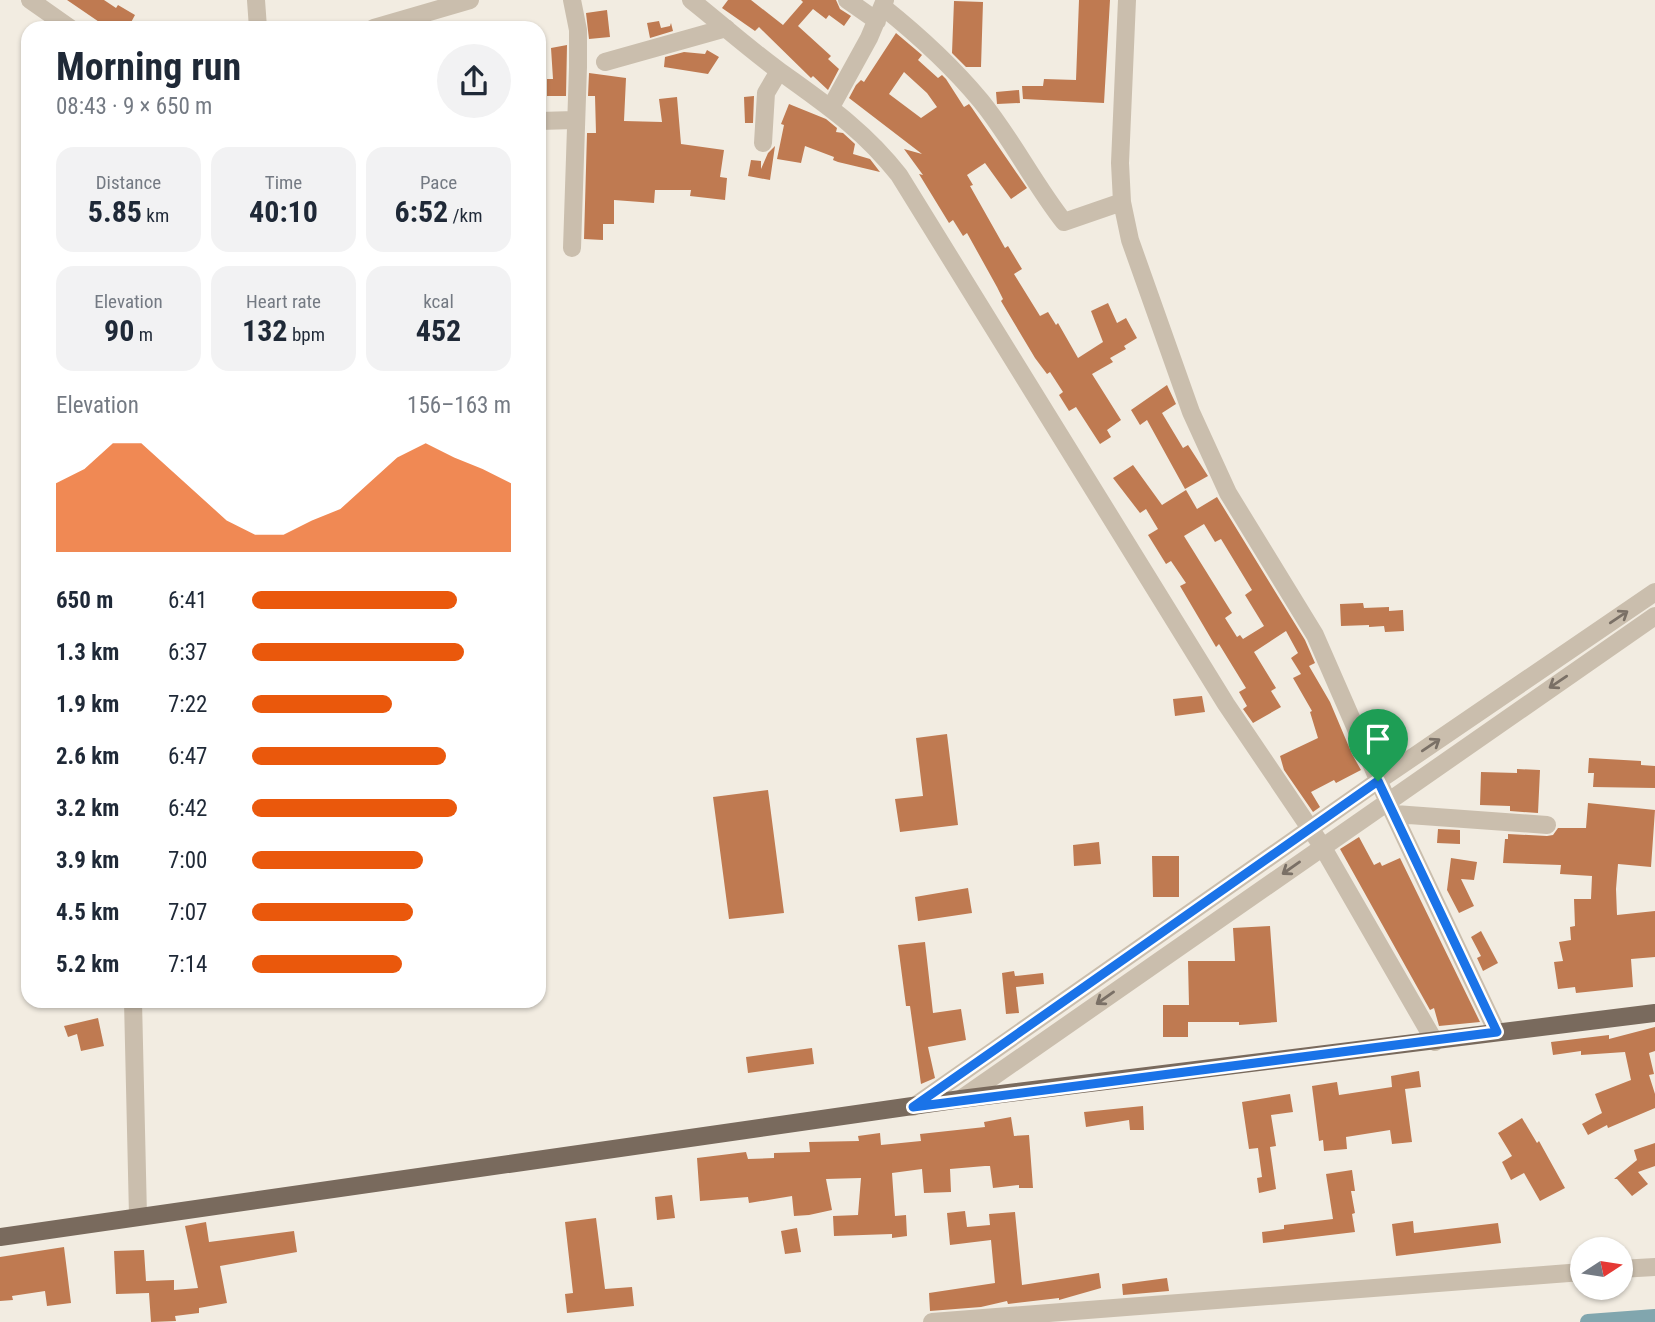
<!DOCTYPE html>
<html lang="en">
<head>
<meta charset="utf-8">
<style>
	body { margin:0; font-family:"Roboto Condensed",sans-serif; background:#f2f2f3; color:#1f2937; height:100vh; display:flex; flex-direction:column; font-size:26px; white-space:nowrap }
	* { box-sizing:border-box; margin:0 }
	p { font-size:23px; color:#747a83 }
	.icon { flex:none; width:38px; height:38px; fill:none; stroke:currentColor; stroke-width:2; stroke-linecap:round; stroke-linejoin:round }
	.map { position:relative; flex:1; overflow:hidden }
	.side { position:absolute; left:21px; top:21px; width:525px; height:987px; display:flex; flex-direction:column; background:#fff; border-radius:21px; box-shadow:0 2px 5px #0004 }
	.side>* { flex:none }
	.needle { width:46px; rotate:78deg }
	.tools { position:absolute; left:1570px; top:1237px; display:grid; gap:14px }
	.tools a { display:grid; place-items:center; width:63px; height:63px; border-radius:50%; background:#fff; box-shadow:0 2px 5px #0004; font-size:35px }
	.pin { position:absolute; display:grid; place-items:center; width:60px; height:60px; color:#fff; margin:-72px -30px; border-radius:50% 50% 50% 0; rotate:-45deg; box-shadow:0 0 7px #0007 }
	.pin .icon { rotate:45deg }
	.round { display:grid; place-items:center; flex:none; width:74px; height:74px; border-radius:37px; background:#f2f2f3 }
	.head { display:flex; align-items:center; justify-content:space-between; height:119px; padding:0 35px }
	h1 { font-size:38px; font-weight:700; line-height:52px }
	.metrics { display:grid; grid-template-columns:repeat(3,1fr); gap:10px; height:119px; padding:7px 35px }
	.metrics div { display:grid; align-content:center; border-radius:18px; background:#f2f2f3; text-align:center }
	.metrics b { font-size:30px; font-weight:700 }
	.metrics small { font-size:19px; font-weight:400 }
	.metrics p { font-size:19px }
	.chart { height:196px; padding:14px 35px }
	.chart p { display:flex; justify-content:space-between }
	.chart svg { width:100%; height:126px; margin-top:7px; fill:#ea580c; opacity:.7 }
	ul { padding:0 35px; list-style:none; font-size:23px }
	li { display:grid; grid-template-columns:112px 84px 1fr; align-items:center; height:52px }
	li i { height:18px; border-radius:9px; background:#ea580c }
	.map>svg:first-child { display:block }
</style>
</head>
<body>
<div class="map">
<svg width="1655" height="1322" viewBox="0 0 1655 1322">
	<rect width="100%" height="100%" fill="#f2ece1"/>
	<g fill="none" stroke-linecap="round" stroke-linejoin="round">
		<!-- canal -->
		<path stroke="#81a6ae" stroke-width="16" d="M 1588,1322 L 1655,1317"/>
	</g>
	<!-- building -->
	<path fill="#bf7a51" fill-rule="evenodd" d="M 67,0 L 104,0 L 116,8 L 118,5 L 135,15 L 128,28 L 108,28 Z
		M 728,0 L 751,0 L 783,25 L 803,2 L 801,0 L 836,0 L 840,9 L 851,16 L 844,26 L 829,15 L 826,19 L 813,9 L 798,26 L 831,56 L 828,59 L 839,69 L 828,90 L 813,76 L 811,78 L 759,27 L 755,31 L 722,8 Z
		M 1079,0 L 1110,0 L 1104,103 L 1023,99 L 1022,86 L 1043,86 L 1044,79 L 1076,80 Z
		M 954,1 L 983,2 L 981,67 L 966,67 L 952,53 Z
		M 607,10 L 610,37 L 589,39 L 586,13 Z
		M 659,21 L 661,28 L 670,26 L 671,23 L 673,31 L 650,38 L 647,23 Z
		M 896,33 L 922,55 L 918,60 L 938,78 L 942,75 L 946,79 L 964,107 L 969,104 L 972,108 L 1027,188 L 1011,199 L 985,163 L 967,175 L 973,185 L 970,186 L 1005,248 L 1008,246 L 1022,269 L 1014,274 L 1040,316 L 1048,312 L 1056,325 L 1058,323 L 1078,358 L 1103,342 L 1091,311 L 1108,303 L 1117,323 L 1126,318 L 1137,338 L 1124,346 L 1126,349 L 1110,358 L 1113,362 L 1092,374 L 1121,420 L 1107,430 L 1111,437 L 1100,444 L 1076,407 L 1069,411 L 1059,395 L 1063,392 L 1050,372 L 1047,374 L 1035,358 L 1001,301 L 1003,299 L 997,287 L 967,233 L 963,236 L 953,220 L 949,223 L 919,174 L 923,175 L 904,149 L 922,154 L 849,98 L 856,85 L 861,80 L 864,82 ZM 904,72 L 927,93 L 937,107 L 921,118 L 889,94 Z
		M 567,45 L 566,96 L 547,96 L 547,79 L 553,79 L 551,48 Z
		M 707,50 L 719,57 L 708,74 L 664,67 L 665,57 L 684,52 L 705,54 Z
		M 589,73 L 626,78 L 624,121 L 662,122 L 659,99 L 677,97 L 681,144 L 724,150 L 720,177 L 727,178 L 725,200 L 690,196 L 691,190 L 655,190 L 654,203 L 614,200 L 614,224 L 603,224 L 603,240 L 584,239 L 587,133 L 596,133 L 595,96 L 588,96 Z
		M 1019,90 L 1020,103 L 997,104 L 996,92 Z
		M 754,96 L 753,123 L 745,123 L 744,97 Z
		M 789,104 L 826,119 L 837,128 L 836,132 L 843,133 L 855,144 L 853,154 L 870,159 L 880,172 L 838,162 L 833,160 L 834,157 L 805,146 L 801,163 L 777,159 L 784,125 L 781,124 Z
		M 775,146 L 770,180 L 748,176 L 751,160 L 761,161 L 761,169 L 768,153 Z
		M 1167,385 L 1176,404 L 1162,413 L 1183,448 L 1188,445 L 1208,476 L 1185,489 L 1147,420 L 1140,425 L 1131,410 Z
		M 1133,465 L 1162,505 L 1186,490 L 1197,509 L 1217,497 L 1305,640 L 1315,663 L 1309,666 L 1330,702 L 1352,754 L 1361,770 L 1336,783 L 1334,780 L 1311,792 L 1320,807 L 1313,812 L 1284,770 L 1280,756 L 1318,738 L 1310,712 L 1312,711 L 1293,678 L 1301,674 L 1291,658 L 1298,653 L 1286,631 L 1254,652 L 1276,688 L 1271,691 L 1281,707 L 1253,723 L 1243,709 L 1247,706 L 1239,692 L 1246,688 L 1219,644 L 1216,647 L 1180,586 L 1186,583 L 1171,561 L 1166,564 L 1148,535 L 1158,529 L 1146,509 L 1140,513 L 1113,478 ZM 1204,524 L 1215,542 L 1221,539 L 1252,590 L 1245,595 L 1264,626 L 1243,639 L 1240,635 L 1237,637 L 1225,618 L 1232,613 L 1184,536 Z
		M 1363,603 L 1364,608 L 1389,607 L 1389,611 L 1403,610 L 1404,631 L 1385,632 L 1384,626 L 1369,627 L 1369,625 L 1341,626 L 1340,604 Z
		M 1202,696 L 1205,712 L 1175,716 L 1173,699 Z
		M 947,734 L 958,825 L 900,832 L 895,799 L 923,796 L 916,738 Z
		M 1589,758 L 1641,761 L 1641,765 L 1655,766 L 1655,788 L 1593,787 L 1594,773 L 1588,773 Z
		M 1517,769 L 1540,770 L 1538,813 L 1510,811 L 1510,806 L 1480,805 L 1481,772 L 1517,773 Z
		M 768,790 L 784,913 L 729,919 L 713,797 Z
		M 1588,803 L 1655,810 L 1651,867 L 1618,864 L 1616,889 L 1617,915 L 1655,911 L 1655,957 L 1631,959 L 1633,987 L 1576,993 L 1575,987 L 1558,989 L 1554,962 L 1563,961 L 1559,942 L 1571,940 L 1570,927 L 1575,926 L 1574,899 L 1591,899 L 1592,876 L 1560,874 L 1561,865 L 1503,863 L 1505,839 L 1508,839 L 1508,834 L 1547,836 L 1553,835 L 1558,828 L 1586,828 Z
		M 1438,829 L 1460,830 L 1460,844 L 1437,843 Z
		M 1359,837 L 1374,865 L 1380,862 L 1382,866 L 1400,858 L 1480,1022 L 1439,1026 L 1434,1008 L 1430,1010 L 1340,849 Z
		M 1099,842 L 1101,864 L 1074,866 L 1073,845 Z
		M 1152,856 L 1179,856 L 1179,897 L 1153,897 Z
		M 1451,858 L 1477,862 L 1474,880 L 1461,879 L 1474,906 L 1459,913 L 1447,890 Z
		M 968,888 L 972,913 L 918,921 L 915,897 Z
		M 1270,926 L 1277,1022 L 1239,1025 L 1239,1022 L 1188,1022 L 1188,1037 L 1163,1037 L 1163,1005 L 1189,1005 L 1188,961 L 1235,961 L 1233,928 Z
		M 1481,931 L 1498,963 L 1483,971 L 1477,958 L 1481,956 L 1471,937 Z
		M 925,942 L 933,1013 L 961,1009 L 966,1040 L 928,1047 L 935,1078 L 921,1084 L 910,1006 L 906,1006 L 898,945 Z
		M 1014,971 L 1015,976 L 1043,973 L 1044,984 L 1016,987 L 1019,1013 L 1006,1014 L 1002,973 Z
		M 98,1018 L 104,1046 L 81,1051 L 77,1034 L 68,1037 L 64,1026 Z
		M 1655,1027 L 1655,1051 L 1649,1053 L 1654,1074 L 1649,1075 L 1655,1094 L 1655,1108 L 1608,1128 L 1607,1125 L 1588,1135 L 1582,1124 L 1602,1113 L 1595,1094 L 1631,1080 L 1625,1052 L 1581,1055 L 1581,1051 L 1553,1055 L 1551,1042 L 1609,1035 L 1609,1039 Z
		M 812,1048 L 814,1064 L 748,1073 L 746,1057 Z
		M 1419,1071 L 1421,1087 L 1405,1089 L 1412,1142 L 1392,1144 L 1390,1130 L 1346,1137 L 1347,1149 L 1324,1151 L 1323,1140 L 1319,1141 L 1312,1086 L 1337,1082 L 1339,1095 L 1392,1087 L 1391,1076 Z
		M 1290,1094 L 1293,1112 L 1271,1115 L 1276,1146 L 1270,1147 L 1276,1189 L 1259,1193 L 1257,1178 L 1262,1177 L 1258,1148 L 1249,1149 L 1242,1102 Z
		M 1143,1106 L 1144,1130 L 1130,1130 L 1129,1120 L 1086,1127 L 1084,1112 Z
		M 1011,1117 L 1014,1136 L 1029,1135 L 1033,1188 L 1019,1188 L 1019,1185 L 993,1188 L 990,1166 L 985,1166 L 950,1169 L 951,1192 L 924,1193 L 922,1169 L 892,1173 L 895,1216 L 906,1215 L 907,1236 L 892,1238 L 892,1234 L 834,1236 L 833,1216 L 858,1215 L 861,1178 L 826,1179 L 832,1210 L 809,1215 L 794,1216 L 792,1196 L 749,1203 L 748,1197 L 700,1201 L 697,1158 L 746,1152 L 748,1159 L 774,1158 L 774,1153 L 810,1152 L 809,1142 L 859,1141 L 858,1136 L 880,1133 L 881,1145 L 921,1141 L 920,1134 L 985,1127 L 984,1122 Z
		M 1522,1118 L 1537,1143 L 1539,1141 L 1565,1188 L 1540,1201 L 1524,1173 L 1511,1180 L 1502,1162 L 1512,1156 L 1498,1133 Z
		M 1655,1143 L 1655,1166 L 1638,1172 L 1648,1184 L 1632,1196 L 1617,1179 L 1614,1179 L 1637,1160 L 1634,1150 Z
		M 1352,1170 L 1355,1191 L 1351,1191 L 1355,1213 L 1352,1214 L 1355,1232 L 1263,1243 L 1262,1232 L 1284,1229 L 1284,1225 L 1333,1219 L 1326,1174 Z
		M 672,1195 L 675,1218 L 657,1220 L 655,1197 Z
		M 965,1211 L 967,1227 L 990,1225 L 989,1214 L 1015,1212 L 1022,1285 L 1099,1273 L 1101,1288 L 1059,1300 L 1059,1298 L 1008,1304 L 1007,1301 L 981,1307 L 930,1311 L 929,1293 L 995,1283 L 991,1240 L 950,1245 L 947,1213 Z
		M 596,1218 L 605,1289 L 632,1287 L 634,1306 L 567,1313 L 565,1294 L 573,1293 L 565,1222 Z
		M 1413,1221 L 1414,1233 L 1498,1223 L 1501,1243 L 1396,1256 L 1392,1224 Z
		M 206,1222 L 209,1242 L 294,1231 L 297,1252 L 220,1266 L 227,1303 L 199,1308 L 199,1313 L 175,1316 L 176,1321 L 151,1322 L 149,1293 L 116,1294 L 114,1251 L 144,1250 L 146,1281 L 174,1280 L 174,1290 L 198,1288 L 185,1226 Z
		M 797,1228 L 801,1252 L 785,1254 L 781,1231 Z
		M 64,1247 L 71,1303 L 47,1306 L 45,1291 L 12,1296 L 13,1300 L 0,1301 L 0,1257 Z
		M 1167,1278 L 1169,1291 L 1123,1295 L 1122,1284 Z"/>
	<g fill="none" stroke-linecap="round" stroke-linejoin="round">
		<!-- minor -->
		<path stroke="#cabead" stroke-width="18" d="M 30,0 L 70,28
			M 256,0 L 258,28
			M 691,0 C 720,23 748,48 778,70 C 825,104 863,129 899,175 L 1226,704 L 1322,846 L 1435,1042
			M 847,0 L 877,21
			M 1127,0 L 1120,163 L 1122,202 L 1130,240 L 1191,412 L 1228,493 L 1315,635 L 1387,800 L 1497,1032
			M 883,7 C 918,35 952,66 981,101 C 1012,139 1034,184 1064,222 L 1122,202
			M 374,28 L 470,0
			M 605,62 L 726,28
			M 831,107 L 869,38 L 885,0
			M 539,121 L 575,120
			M 763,143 L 766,93 L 779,71
			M 572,248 L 578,67 L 578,30 L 572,0
			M 1395,814 L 1547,825
			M 133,1001 L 138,1216
			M 961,1099 L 1655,616
			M 913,1107 L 1378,781 L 1655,592
			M 1620,1269 L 1655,1267
			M 932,1322 L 1582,1272"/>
		<!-- major -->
		<path stroke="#796a5d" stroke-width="18" d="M 0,1237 L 961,1099 L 1655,1013"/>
	</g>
	<!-- one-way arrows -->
	<defs><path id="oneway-shaft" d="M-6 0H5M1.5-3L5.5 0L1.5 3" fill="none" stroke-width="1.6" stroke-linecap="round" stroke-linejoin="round" transform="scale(1.75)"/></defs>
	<g stroke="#7a7066">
		<use href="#oneway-shaft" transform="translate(1619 617) rotate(-34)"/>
		<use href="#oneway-shaft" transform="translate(1558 682) rotate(146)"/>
		<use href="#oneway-shaft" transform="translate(1431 745) rotate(-34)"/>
		<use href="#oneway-shaft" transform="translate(1291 868) rotate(145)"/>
		<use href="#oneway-shaft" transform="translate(1105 998) rotate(145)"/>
	</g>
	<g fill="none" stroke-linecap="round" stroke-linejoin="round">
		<!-- route casing -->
		<g stroke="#fff" stroke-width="14">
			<path id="route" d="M 1378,781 L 1497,1032 L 913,1107 Z"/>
		</g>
		<!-- route -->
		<use href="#route" stroke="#1a73e8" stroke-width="9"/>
	</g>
</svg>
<div class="tools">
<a><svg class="needle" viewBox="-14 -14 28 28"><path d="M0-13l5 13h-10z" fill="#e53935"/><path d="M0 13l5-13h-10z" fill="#747a83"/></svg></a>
</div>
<div class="pin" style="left:1378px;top:781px;background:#1e9e55"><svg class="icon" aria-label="arrive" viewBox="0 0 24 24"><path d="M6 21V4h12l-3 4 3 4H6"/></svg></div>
<section class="side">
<div class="head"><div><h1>Morning run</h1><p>08:43 · 9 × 650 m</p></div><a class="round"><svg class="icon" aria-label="share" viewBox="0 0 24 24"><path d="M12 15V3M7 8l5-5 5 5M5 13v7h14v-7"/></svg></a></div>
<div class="metrics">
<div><p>Distance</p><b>5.85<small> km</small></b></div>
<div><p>Time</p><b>40:10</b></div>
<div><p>Pace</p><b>6:52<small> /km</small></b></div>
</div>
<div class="metrics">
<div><p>Elevation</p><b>90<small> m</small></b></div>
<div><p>Heart rate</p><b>132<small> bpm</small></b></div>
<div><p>kcal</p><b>452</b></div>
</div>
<div class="chart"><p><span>Elevation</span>156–163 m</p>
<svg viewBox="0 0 160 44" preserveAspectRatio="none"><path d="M0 44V20L10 15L20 6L30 6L40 15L50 24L60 33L70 38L80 38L90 33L100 29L110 20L120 11L130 6L140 11L150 15L160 20V44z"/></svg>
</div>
<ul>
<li><b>650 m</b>6:41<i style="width:79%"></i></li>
<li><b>1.3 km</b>6:37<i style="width:82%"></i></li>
<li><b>1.9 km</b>7:22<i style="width:54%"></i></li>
<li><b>2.6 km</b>6:47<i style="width:75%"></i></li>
<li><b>3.2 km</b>6:42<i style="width:79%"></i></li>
<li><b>3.9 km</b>7:00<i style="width:66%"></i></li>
<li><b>4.5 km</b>7:07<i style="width:62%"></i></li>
<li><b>5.2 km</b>7:14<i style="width:58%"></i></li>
</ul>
</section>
</div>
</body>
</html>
